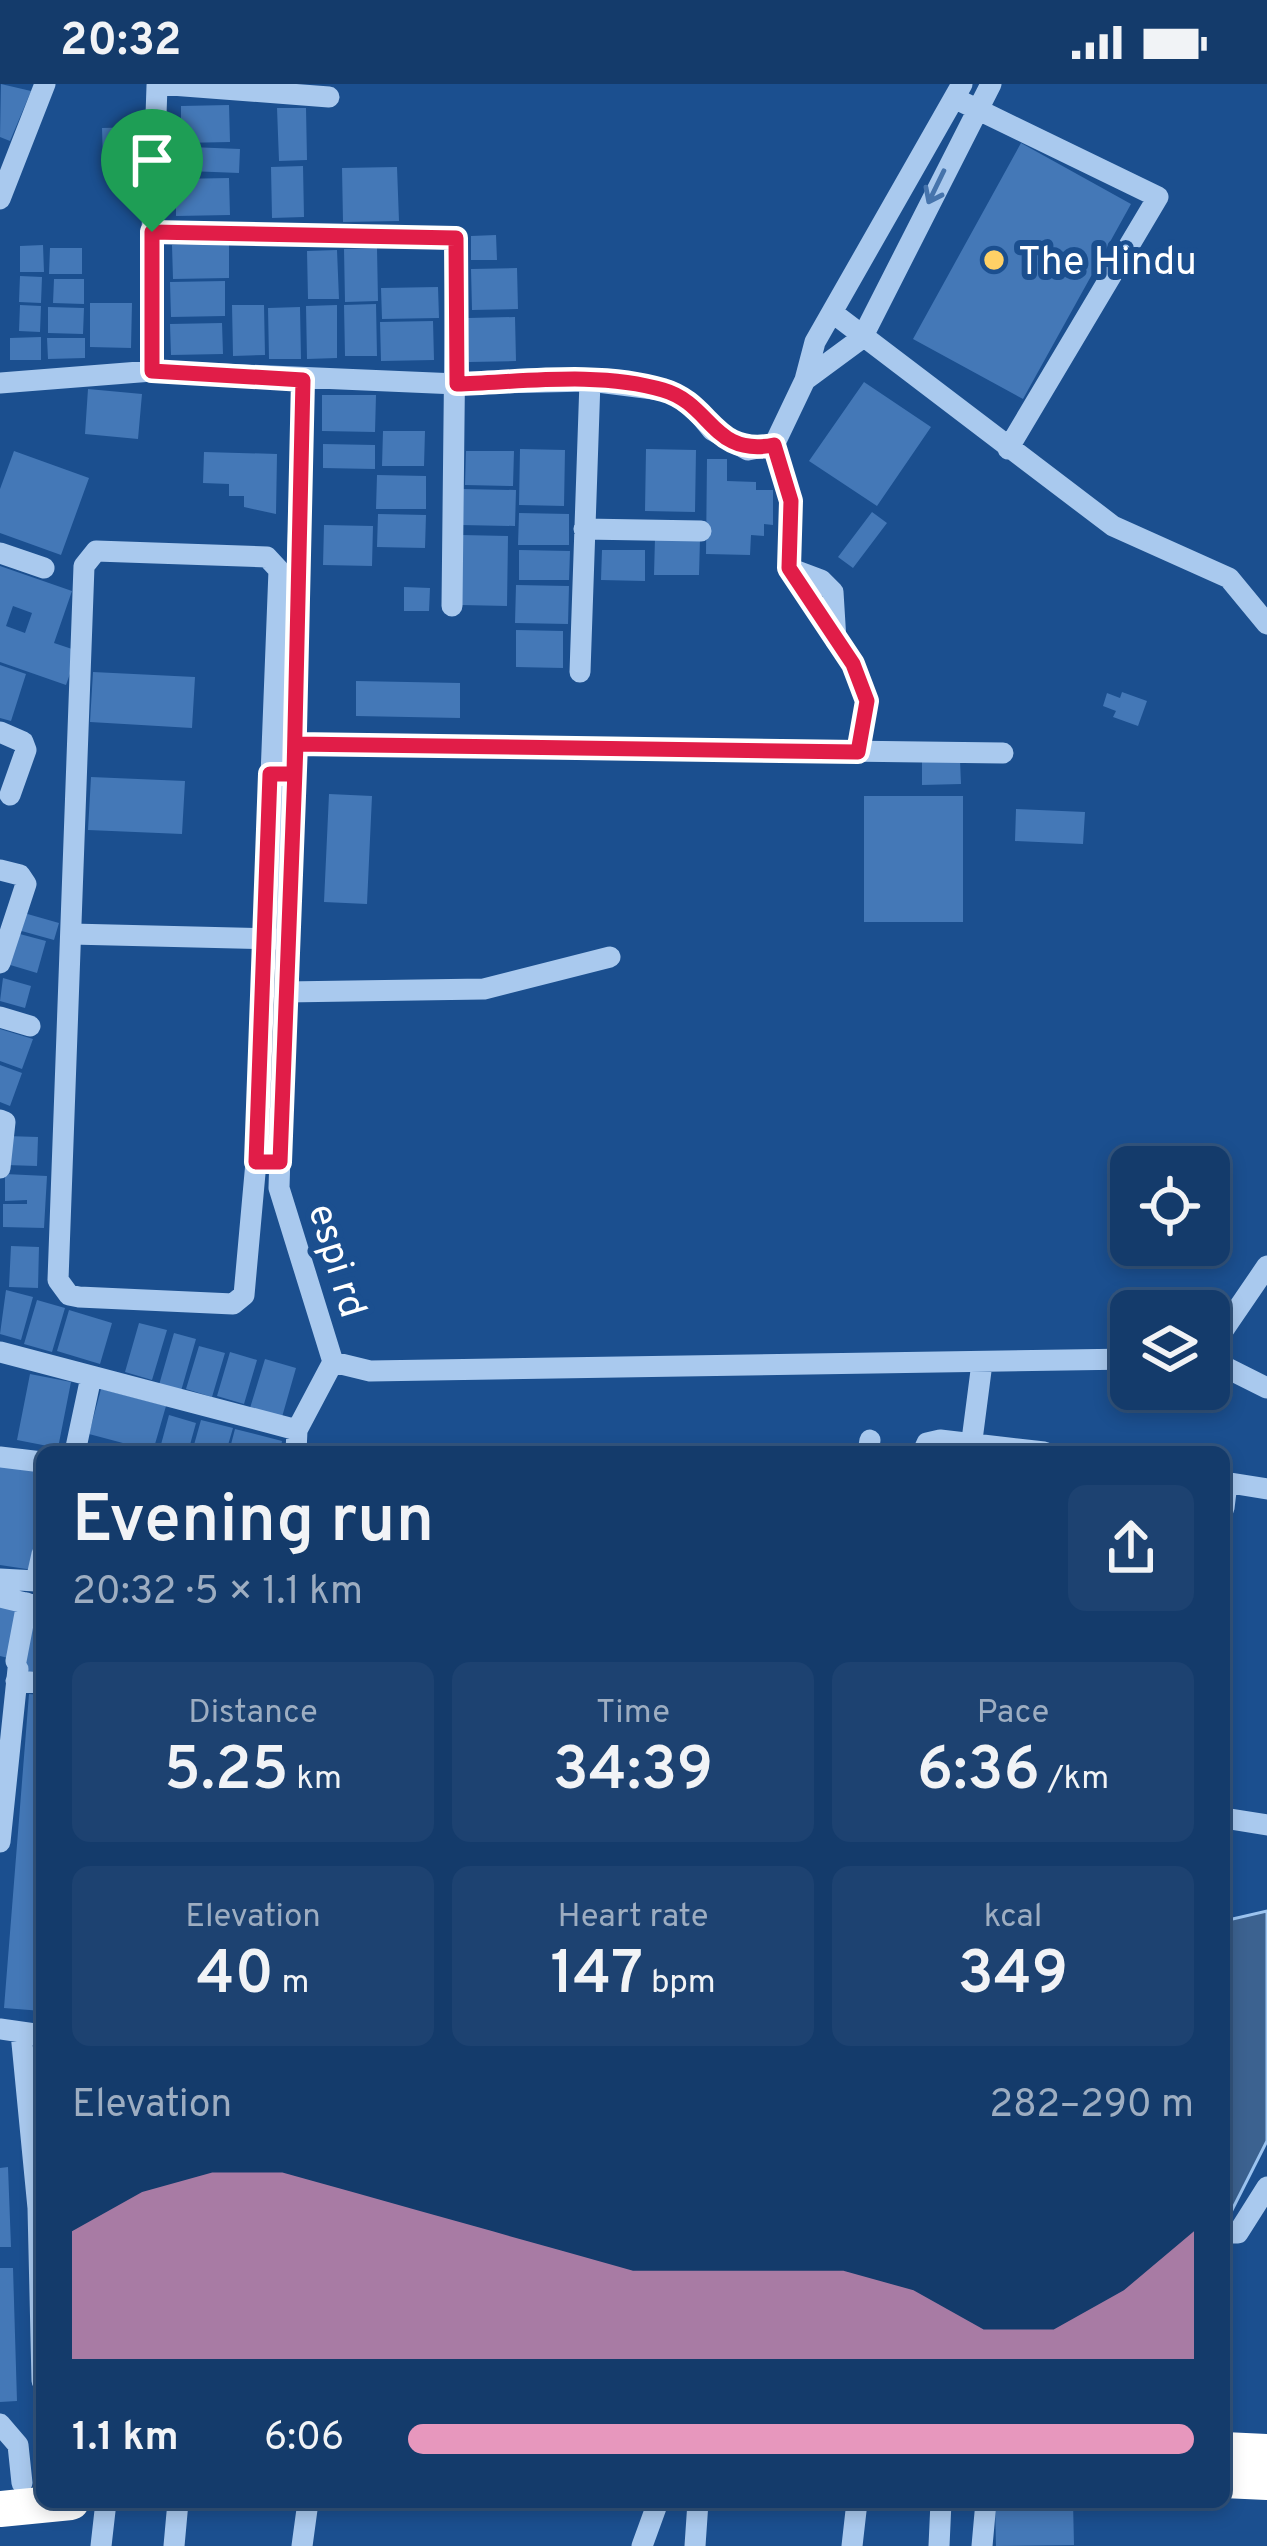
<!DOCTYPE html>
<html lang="en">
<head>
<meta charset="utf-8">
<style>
	body { margin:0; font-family:Overpass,sans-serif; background:#1d4271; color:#f1f3f6; height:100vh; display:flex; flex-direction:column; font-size:45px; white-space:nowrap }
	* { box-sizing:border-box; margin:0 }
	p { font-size:39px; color:#9dadc1 }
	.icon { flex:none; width:66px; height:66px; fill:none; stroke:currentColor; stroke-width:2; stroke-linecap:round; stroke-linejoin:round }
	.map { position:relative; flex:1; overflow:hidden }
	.details { position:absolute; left:36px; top:1362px; width:1194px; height:1062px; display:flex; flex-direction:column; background:#143b6b; border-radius:18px; box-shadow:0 6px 18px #0003,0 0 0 3px #33557e }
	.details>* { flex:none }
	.tools { position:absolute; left:1110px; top:1062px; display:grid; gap:24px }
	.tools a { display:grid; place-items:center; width:120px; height:120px; border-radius:18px; background:#143b6b; box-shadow:0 6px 18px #0003,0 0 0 3px #33557e; font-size:60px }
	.pin { position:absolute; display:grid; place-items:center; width:102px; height:102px; color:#fff; margin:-123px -51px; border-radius:50% 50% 50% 0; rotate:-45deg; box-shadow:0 0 12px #0007 }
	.pin .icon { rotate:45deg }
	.round { display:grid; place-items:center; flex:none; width:126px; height:126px; border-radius:18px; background:#1d4271 }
	.overview { display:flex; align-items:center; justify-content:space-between; height:204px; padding:0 36px }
	h1 { font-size:66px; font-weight:600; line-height:90px }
	.metrics { display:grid; grid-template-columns:repeat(3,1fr); gap:18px; height:204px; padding:12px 36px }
	.metrics div { display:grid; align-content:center; border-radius:18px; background:#1d4271; text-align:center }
	.metrics b { font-size:60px; font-weight:600 }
	.metrics small { font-size:33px; font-weight:400 }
	.metrics p { font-size:33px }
	.chart { height:336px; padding:24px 36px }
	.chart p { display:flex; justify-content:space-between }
	.chart svg { width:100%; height:216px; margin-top:12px; fill:#e797bd; opacity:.7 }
	ul { padding:0 36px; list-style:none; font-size:39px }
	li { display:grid; grid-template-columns:192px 144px 1fr; align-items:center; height:90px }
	li i { height:30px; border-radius:15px; background:#e797bd }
	.status { display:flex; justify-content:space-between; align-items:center; height:84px; padding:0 60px; background:#143b6b; direction:ltr }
	.status svg { height:33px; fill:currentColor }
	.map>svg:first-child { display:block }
</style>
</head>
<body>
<div class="status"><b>20:32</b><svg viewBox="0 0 49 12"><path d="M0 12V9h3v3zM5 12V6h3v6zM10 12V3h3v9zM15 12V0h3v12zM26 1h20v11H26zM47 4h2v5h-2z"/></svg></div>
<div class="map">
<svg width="1267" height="2462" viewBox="0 0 1267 2462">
	<rect width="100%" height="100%" fill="#1b4f8f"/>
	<!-- water -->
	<path fill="#3c6290" stroke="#9cc4f0" stroke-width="3" d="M 1267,1827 L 1267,2057 L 1227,2136 L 1224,1837 Z"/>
	<!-- building -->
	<path fill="#4478b7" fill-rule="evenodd" d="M 1,0 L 31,7 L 10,57 L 0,53 Z
		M 229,21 L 230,58 L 181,59 L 181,22 Z
		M 277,24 L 306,24 L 307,76 L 279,77 Z
		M 141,43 L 142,76 L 103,77 L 102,44 Z
		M 1021,59 L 1131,120 L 1023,315 L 913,255 Z
		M 190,63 L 240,65 L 239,89 L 189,87 Z
		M 303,82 L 304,133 L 272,134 L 271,83 Z
		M 397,83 L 399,137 L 343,138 L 342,84 Z
		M 229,94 L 230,131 L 176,132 L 176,95 Z
		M 496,151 L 497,176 L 471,176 L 471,152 Z
		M 229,160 L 229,194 L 173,195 L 172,161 Z
		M 43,161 L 44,188 L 20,188 L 20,162 Z
		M 50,164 L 82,164 L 82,190 L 49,190 Z
		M 377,164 L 378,217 L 345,218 L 344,165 Z
		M 337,166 L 339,215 L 308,215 L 307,167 Z
		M 517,184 L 518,225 L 472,226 L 471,185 Z
		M 20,192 L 42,193 L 41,219 L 19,218 Z
		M 54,195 L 84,195 L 84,220 L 53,219 Z
		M 225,197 L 225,232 L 171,233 L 170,198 Z
		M 438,203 L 439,234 L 382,235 L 381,204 Z
		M 90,219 L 132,219 L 131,264 L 90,263 Z
		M 376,220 L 377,272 L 345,272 L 344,221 Z
		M 20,221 L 41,222 L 40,248 L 19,247 Z
		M 232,221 L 264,221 L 265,271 L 233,272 Z
		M 337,221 L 337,274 L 307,275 L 306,222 Z
		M 48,223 L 84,224 L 83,250 L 48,249 Z
		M 300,223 L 301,275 L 269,275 L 268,224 Z
		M 515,233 L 516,277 L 469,278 L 468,234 Z
		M 433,237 L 434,276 L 381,277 L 380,238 Z
		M 222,239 L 223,270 L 171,271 L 170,240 Z
		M 41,253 L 41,276 L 10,276 L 10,254 Z
		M 47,254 L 85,254 L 85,274 L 48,275 Z
		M 864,298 L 931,343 L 877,422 L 809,377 Z
		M 88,305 L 142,310 L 138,355 L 85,350 Z
		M 322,311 L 376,311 L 375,348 L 322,347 Z
		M 383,347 L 425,347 L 424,382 L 382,382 Z
		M 323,360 L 375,361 L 375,385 L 323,384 Z
		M 520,365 L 565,366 L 564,422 L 519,421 Z
		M 646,365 L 696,366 L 695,428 L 645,427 Z
		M 14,367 L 89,394 L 61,471 L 0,449 L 0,405 Z
		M 466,367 L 514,367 L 513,402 L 465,401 Z
		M 204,368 L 277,370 L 276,430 L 244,423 L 244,412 L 229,412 L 229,400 L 203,399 Z
		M 707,375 L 727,375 L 727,397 L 756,398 L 756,406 L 773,406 L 773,441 L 764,440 L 764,452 L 751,451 L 750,471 L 706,470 Z
		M 377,391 L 426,392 L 426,425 L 376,425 Z
		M 461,405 L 516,406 L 515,442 L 461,441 Z
		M 872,428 L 887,439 L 853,484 L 838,473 Z
		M 519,429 L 569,430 L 569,461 L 518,461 Z
		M 378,430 L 426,431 L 425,464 L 377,463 Z
		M 324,441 L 373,442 L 372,482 L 323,481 Z
		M 462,451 L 508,452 L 507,522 L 461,521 Z
		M 655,454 L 700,455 L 699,491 L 654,491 Z
		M 519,466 L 570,467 L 569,496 L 519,496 Z
		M 602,466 L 645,466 L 645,497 L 601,496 Z
		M 0,482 L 72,507 L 54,559 L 78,567 L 66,601 L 0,578 ZM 13,522 L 32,529 L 25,549 L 6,542 Z
		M 516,501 L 569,502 L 568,540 L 515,539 Z
		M 404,503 L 430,504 L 429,527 L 404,527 Z
		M 516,546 L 563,547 L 563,584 L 516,583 Z
		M 0,581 L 26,590 L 11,637 L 0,634 Z
		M 93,588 L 195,593 L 192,644 L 90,638 Z
		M 356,597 L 460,599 L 460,634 L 356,632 Z
		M 1122,608 L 1147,617 L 1138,642 L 1113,633 L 1116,627 L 1103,622 L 1107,609 L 1120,614 Z
		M 960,676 L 961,700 L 922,701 L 922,677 Z
		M 91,693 L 185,697 L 182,750 L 88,746 Z
		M 329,710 L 372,712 L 367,820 L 324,818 Z
		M 864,712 L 963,712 L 963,838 L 864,838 Z
		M 1016,725 L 1085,728 L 1083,760 L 1015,757 Z
		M 24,829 L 59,839 L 54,856 L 18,846 Z
		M 16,849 L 46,857 L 37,889 L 7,880 Z
		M 3,894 L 31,902 L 25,924 L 0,917 Z
		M 0,945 L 33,955 L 22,985 L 0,977 Z
		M 0,981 L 22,989 L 10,1022 L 0,1018 Z
		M 6,1052 L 38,1053 L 37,1082 L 6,1081 Z
		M 5,1090 L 47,1092 L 44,1144 L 3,1143 L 3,1120 L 27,1120 L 27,1116 L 5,1117 Z
		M 11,1162 L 39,1163 L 38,1204 L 9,1203 Z
		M 6,1206 L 33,1213 L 21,1256 L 0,1250 Z
		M 37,1216 L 65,1224 L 52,1268 L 24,1260 Z
		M 69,1226 L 112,1239 L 100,1280 L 57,1267 Z
		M 139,1239 L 167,1246 L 152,1296 L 125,1288 Z
		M 174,1249 L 196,1255 L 181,1307 L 159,1301 Z
		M 199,1262 L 225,1269 L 212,1313 L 186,1305 Z
		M 230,1268 L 257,1276 L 244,1320 L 217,1312 Z
		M 265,1275 L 296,1284 L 282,1333 L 250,1324 Z
		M 30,1290 L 71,1298 L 58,1364 L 17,1356 Z
		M 101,1305 L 166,1322 L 153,1367 L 89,1350 Z
		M 169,1331 L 196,1339 L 188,1368 L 159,1368 Z
		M 201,1336 L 233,1344 L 226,1368 L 192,1368 Z
		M 235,1345 L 282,1357 L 280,1368 L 229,1368 Z
		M 0,1378 L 42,1384 L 33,1486 L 0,1481 Z
		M 0,1518 L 23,1523 L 12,1575 L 0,1572 Z
		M 33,1533 L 42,1535 L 42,1591 L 21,1587 Z
		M 29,1610 L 42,1611 L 42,1927 L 4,1924 Z
		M 8,2083 L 11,2163 L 0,2163 L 0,2084 Z
		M 0,2184 L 13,2184 L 17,2317 L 0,2318 Z
		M 995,2418 L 1073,2418 L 1074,2461 L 996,2462 Z"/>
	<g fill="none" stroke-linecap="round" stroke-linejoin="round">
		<!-- minor -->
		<path stroke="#a9c9ee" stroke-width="21" d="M 158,0 L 329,13
			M 157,2 L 152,148 L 456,155 L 452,522
			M 954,14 L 1158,113 L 1008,365
			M 0,115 L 45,0
			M 833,229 L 1113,442 L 1229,494 L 1267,540
			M 152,287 L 152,148
			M 303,296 L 279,1104 L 333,1278 L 370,1287 L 1131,1275
			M 805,296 L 862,254 L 991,0
			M 0,299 L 152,287 L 457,300 L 590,297 L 669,307 L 691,320 L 712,346 L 748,366 L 774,361
			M 774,361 L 805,296 L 815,258 L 962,0
			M 774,361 L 791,417 L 789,484 L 853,580 L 867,617 L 858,668
			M 584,445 L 701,447
			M 96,467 L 267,473 L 279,486 L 256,1078 L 244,1211 L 233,1220 L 79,1213 L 69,1211 L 58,1196 L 84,482 Z
			M 0,469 L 44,484
			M 789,484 L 821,496 L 833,508 L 836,557
			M 580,588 L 590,297
			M 0,648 L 23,658 L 26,666 L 10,711
			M 295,660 L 1003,669
			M 0,786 L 20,791 L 26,800 L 0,879
			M 71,850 L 275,855
			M 285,908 L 484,905 L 610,873
			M 0,933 L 30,942
			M 0,1036 L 5,1038 L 0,1084
			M 1209,1267 L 1267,1182
			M 0,1268 L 297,1346
			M 1209,1275 L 1267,1304
			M 972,1356 L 982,1279
			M 75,1368 L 91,1293
			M 296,1368 L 297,1346 L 333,1278
			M 868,1368 L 870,1356
			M 923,1368 L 927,1359 L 940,1356 L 1044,1368
			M 0,1373 L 42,1378
			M 1224,1398 L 1267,1405
			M 1224,1424 L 1227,1399
			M 0,1495 L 36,1497 L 42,1470
			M 0,1513 L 42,1523
			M 16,1577 L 27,1519
			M 16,1597 L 42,1599
			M 1224,1734 L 1267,1741
			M 0,1758 L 18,1585
			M 0,1945 L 42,1951
			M 21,1949 L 38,2124 L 42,2297
			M 1224,2149 L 1238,2149 L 1267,2103
			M 0,2340 L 18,2361 L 22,2399
			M 101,2462 L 106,2418
			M 174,2462 L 178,2418
			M 302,2462 L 308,2418
			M 642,2462 L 658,2418
			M 695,2462 L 698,2418
			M 852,2462 L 857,2418
			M 939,2462 L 941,2418
			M 982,2462 L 986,2418"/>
		<!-- highway -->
		<path stroke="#fff" stroke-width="36" d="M 1224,2366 L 1267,2368
			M 1224,2396 L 1267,2398
			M 0,2425 L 71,2418"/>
	</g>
	<!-- one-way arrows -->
	<defs><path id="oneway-shaft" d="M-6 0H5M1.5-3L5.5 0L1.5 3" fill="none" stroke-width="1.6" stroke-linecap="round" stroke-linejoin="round" transform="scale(3)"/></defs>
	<use stroke="#4674ac" href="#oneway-shaft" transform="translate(936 103) rotate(116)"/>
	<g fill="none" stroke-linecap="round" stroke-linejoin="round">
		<!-- route casing -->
		<g stroke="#fff" stroke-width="24">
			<path id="route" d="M 152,148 L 152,287 L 303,296 L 294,690 L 270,690 L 256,1078 L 280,1078 L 296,660 L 858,668 L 867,617 L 853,580 L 789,484 L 791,417 L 774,361 C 712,373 712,320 663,306 C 599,287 523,298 457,300 L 456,154 L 152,148"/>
		</g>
		<!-- route -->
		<use href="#route" stroke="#e11d48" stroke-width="15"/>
	</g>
	<!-- markers -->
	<circle fill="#ffd166" stroke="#1b4f8f" stroke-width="4.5" cx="994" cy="176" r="12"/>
	<g text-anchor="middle" stroke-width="12" stroke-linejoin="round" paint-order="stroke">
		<!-- poi labels -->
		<g font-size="39" fill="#fff" stroke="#1b4f8f" text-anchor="start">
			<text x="1018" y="190">The Hindu</text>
		</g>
		<!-- street labels -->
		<g font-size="39" fill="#fff" stroke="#1b4f8f">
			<text transform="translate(339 1176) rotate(73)" y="14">espi rd</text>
		</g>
	</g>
</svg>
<div class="tools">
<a><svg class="icon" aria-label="locate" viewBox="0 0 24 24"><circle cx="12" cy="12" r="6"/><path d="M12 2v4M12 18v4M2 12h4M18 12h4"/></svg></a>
<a><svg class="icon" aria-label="layers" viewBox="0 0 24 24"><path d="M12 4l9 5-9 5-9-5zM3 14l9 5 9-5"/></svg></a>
</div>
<div class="pin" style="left:152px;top:148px;background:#1e9e55"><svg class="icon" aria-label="arrive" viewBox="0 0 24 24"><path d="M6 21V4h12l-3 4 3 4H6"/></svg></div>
<section class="details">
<div class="overview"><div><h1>Evening run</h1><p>20:32 · 5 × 1.1 km</p></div><a class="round"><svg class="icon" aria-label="share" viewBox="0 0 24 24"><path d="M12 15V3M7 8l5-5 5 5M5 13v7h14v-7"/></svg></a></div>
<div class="metrics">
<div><p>Distance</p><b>5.25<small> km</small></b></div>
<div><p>Time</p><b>34:39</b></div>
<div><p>Pace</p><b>6:36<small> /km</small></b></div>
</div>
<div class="metrics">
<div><p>Elevation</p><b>40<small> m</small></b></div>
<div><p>Heart rate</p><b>147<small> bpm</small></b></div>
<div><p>kcal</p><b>349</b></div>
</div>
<div class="chart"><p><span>Elevation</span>282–290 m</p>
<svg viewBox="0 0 160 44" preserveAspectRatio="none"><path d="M0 44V18L10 10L20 6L30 6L40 10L50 14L60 18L70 22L80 26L90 26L100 26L110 26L120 30L130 38L140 38L150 30L160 18V44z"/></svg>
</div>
<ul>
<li><b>1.1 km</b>6:06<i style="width:100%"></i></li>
</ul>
</section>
</div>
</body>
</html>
